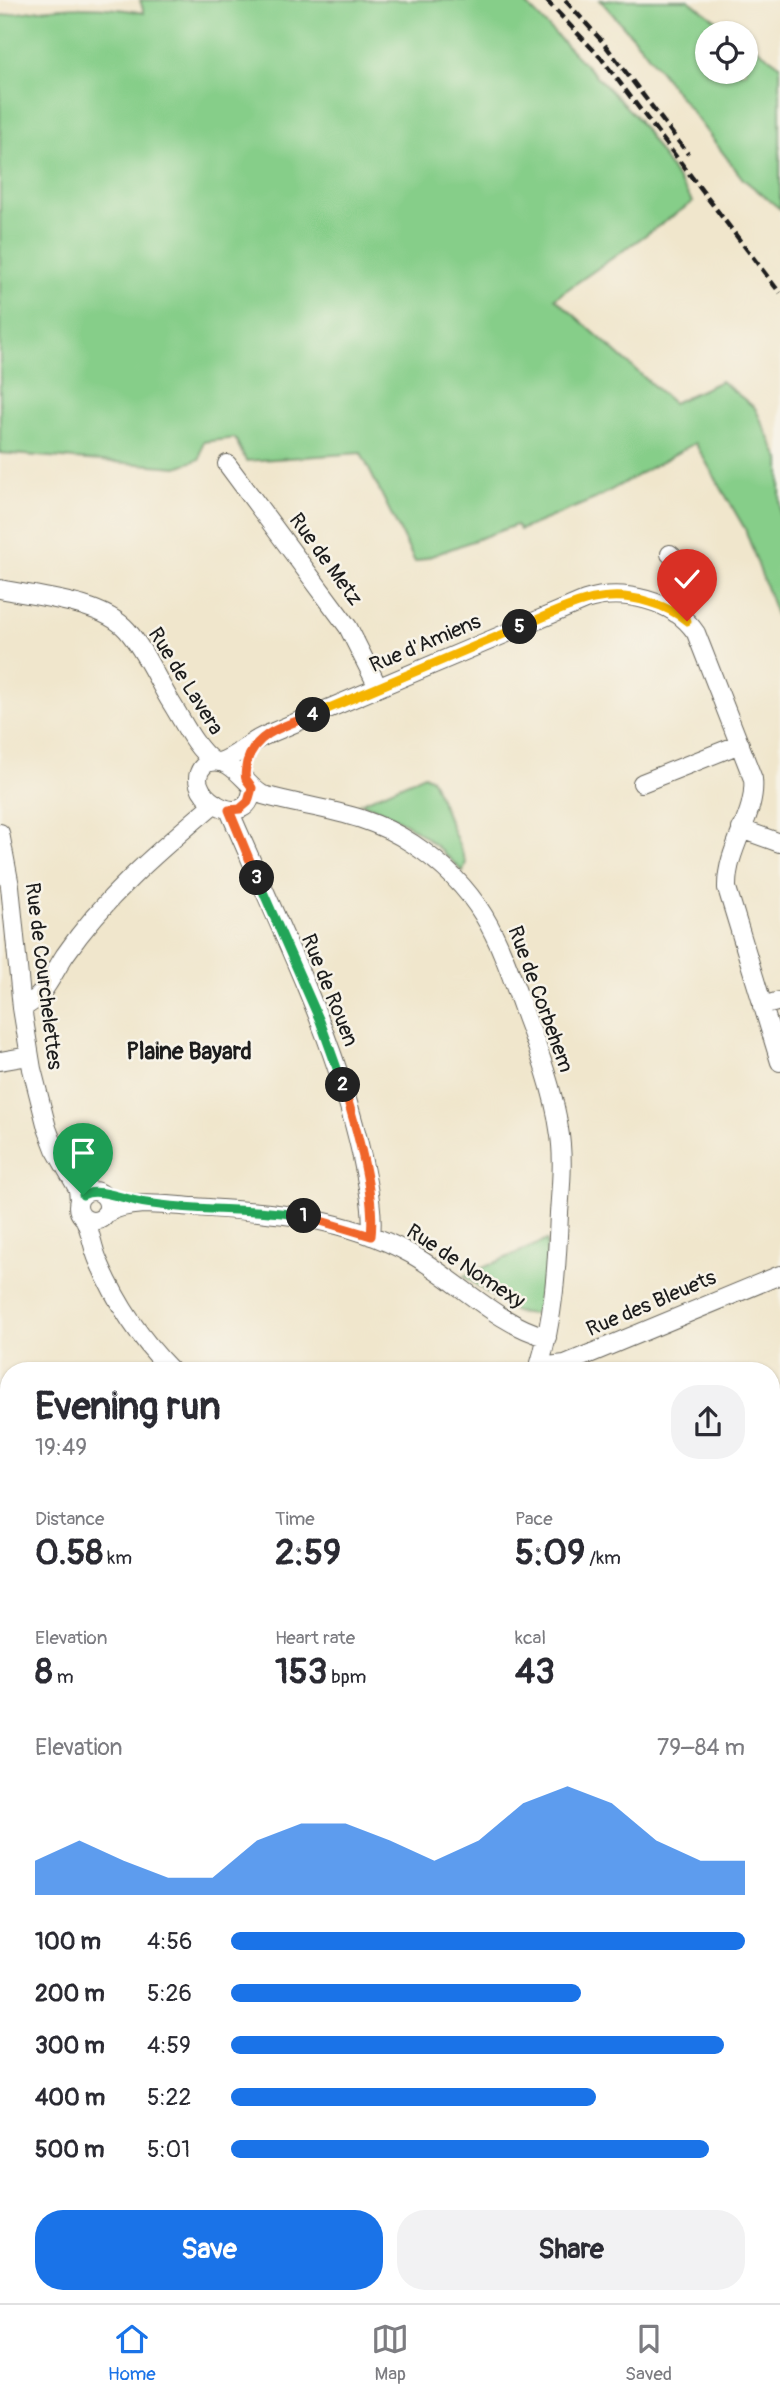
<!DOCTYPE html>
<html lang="en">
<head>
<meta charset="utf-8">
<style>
	body { margin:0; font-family:Pangolin,sans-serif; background:#f2f2f3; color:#2b2b33; height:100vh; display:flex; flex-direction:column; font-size:26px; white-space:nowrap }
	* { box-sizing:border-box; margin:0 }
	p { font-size:23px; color:#7c7c81 }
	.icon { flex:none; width:38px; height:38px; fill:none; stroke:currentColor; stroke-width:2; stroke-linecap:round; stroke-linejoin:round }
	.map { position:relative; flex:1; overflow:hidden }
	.details { position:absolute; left:0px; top:1362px; width:780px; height:942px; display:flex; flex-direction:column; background:#fff; border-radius:28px 28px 0 0; box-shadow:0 2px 5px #0004 }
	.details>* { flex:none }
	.fabs { position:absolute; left:695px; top:21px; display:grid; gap:14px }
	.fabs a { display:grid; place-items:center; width:63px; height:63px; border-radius:50%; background:#fff; box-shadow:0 2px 5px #0004; font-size:35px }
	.pin { position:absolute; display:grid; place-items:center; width:60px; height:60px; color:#fff; margin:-72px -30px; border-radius:50% 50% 50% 0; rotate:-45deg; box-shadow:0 0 7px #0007 }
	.pin .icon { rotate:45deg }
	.km { position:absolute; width:35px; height:35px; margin:-18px; border-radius:50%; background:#222; color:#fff; font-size:19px; line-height:35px; text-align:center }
	.round { display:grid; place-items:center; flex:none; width:74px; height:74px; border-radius:28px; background:#f2f2f3 }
	.headline { display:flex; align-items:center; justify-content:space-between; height:119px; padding:0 35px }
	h1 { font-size:38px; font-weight:700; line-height:52px }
	.metrics { display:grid; grid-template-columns:repeat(3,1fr); gap:10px; height:119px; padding:7px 35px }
	.metrics div { display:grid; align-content:center }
	.metrics b { font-size:35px; font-weight:700 }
	.metrics small { font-size:19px; font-weight:400 }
	.metrics p { font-size:19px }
	.chart { height:196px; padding:14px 35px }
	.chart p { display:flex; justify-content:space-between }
	.chart svg { width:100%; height:126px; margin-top:7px; fill:#1a73e8; opacity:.7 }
	.cta { display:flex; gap:14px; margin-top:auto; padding:14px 35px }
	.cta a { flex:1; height:80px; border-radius:28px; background:#1a73e8; color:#fff; font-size:28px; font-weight:700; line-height:80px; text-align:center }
	.cta a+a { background:#f2f2f3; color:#2b2b33 }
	ul { padding:0 35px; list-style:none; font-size:23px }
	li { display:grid; grid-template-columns:112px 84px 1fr; align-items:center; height:52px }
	li i { height:18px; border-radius:9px; background:#1a73e8 }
	.menu { display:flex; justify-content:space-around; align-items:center; height:98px; border-top:2px solid #e1e1e2; background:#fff; font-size:19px; color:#7c7c81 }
	.menu a { display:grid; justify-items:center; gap:4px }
	.menu .selected { color:#1a73e8 }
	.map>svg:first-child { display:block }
</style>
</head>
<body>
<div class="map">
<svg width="780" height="2303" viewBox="0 0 780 2303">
	<rect width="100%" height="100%" fill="#f7f3e8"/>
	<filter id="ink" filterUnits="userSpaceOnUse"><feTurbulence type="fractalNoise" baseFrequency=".0143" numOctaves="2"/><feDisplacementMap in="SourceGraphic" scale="14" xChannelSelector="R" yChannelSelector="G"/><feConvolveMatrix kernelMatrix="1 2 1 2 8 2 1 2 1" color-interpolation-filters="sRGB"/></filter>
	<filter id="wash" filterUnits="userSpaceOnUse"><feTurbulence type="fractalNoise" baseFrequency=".00686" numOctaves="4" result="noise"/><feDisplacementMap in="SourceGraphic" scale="28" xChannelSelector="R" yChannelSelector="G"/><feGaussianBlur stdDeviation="1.57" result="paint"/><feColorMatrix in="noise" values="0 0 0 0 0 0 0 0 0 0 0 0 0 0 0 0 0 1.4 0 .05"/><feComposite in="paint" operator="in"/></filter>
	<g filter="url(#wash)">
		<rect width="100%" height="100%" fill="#f0e6cc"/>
		<!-- green -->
		<path fill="#86ce89" stroke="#517552" stroke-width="2" d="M 140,0 L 519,0 L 526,4 L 636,117 L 693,202 L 555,298 L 673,403 L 721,381 L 755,408 L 780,460 L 780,626 L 745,529 L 695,443 L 595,499 L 520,530 L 516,525 L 415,562 L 361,453 L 246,461 L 235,438 L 203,442 L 200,459 L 177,467 L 0,453 L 0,16 C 49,7 95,3 144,13 Z
			M 600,0 L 688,0 L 735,33 L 707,33 L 707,72 L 746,72 L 746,41 L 780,65 L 780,209 L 743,179 L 641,46 Z
			M 424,775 L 432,779 L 466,862 L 463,872 C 434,841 401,815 360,803 Z
			M 547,1240 C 546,1263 552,1297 534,1314 L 515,1312 L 464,1276 Z
			M 9,2087 L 9,2294 L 330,2294 L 328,2303 L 0,2303 L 0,2089 Z"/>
	</g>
	<g filter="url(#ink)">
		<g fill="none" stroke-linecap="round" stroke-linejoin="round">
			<!-- minor casing -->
			<g stroke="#66635a" stroke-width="20">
				<path id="minor" d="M 227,464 L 348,627 L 378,687
					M 670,554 C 697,577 687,584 675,613
					M 0,589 C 37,597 101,601 127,630 C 146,652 157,680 172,704 C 184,723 195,748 213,761
					M 219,762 C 235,758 248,743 264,736 L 585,600 C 622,588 674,600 696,633 L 753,779 C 757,815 726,847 727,888 L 780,1062
					M 642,783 L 740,744
					M 252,788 C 250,839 172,788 207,763 C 232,754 245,786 263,795 C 317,810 364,811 413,844 C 484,891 499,941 526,1017 C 539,1051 554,1092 559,1129 C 564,1157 561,1185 559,1213 C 557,1267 554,1319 538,1370
					M 229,810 C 277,922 336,1038 362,1157 C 367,1183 374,1210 371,1236
					M 741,829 L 780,843
					M 0,833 L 10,886 L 22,1008 L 32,1069 L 47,1128 L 55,1149 L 78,1189 L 79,1200
					M 762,1006 L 780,1001
					M 22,1008 C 44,998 52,975 65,955 C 106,895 160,850 215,803
					M 0,1061 L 29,1056
					M78 1206a15 15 0 1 1 30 0a15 15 0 1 1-30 0Z
					M 105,1214 C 131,1199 164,1205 194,1207 C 269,1212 343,1216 411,1254 C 456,1279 498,1325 547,1337
					M 84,1218 C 91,1231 92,1246 98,1260 C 115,1300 140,1339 171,1370
					M 539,1367 L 565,1364 L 780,1275
					M 0,1453 L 9,1449
					M 772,1542 L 780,1533
					M 0,1624 L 9,1624
					M 772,1639 L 780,1644
					M 0,1758 L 9,1759
					M 0,1802 L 9,1785
					M 772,1849 L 780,1853
					M 0,1981 L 9,1978
					M 772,2035 L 780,2032
					M 0,2075 L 9,2073
					M 772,2126 L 780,2122
					M 395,2303 L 397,2294
					M 577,2303 L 580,2294"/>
			</g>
			<!-- minor -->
			<use href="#minor" stroke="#fff" stroke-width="18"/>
			<!-- rail -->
			<path stroke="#1c1c1c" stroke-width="4.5" stroke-dasharray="10 5" stroke-linecap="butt" d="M 546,0 L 601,58 L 780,293
				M 565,0 L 602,41 L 688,154"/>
		</g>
	</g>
	<g fill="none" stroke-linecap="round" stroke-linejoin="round" filter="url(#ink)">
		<!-- split-1 casing -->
		<g stroke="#fff" stroke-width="14">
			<path id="split-1" d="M 83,1195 C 97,1186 129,1201 146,1203 C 198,1212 252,1207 304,1216"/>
		</g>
		<!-- split-2 casing -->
		<g stroke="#fff" stroke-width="14">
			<path id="split-2" d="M 304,1216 L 371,1236 C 376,1194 356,1126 343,1085"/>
		</g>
		<!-- split-3 casing -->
		<g stroke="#fff" stroke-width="14">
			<path id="split-3" d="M 257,878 L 320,1021 L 343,1085"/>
		</g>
		<!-- split-4 casing -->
		<g stroke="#fff" stroke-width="14">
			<path id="split-4" d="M 257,878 L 229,810 L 240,809 L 248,802 L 252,788 C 251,785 248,782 246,779 C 244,774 246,767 247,762 C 255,732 288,725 313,715"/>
		</g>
		<!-- split-5 casing -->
		<g stroke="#fff" stroke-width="14">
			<path id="split-5" d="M 313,715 L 520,627"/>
		</g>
		<!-- split-6 casing -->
		<g stroke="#fff" stroke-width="14">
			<path id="split-6" d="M 520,627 C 564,609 600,586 649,602 C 663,606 676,612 687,621"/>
		</g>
		<!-- split-1 -->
		<use href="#split-1" stroke="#22a559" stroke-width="9"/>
		<!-- split-2 -->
		<use href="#split-2" stroke="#f0652b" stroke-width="9"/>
		<!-- split-3 -->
		<use href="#split-3" stroke="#22a559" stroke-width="9"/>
		<!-- split-4 -->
		<use href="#split-4" stroke="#f0652b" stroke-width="9"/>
		<!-- split-5 -->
		<use href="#split-5" stroke="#f5b400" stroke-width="9"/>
		<!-- split-6 -->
		<use href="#split-6" stroke="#f5b400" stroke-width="9"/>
	</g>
	<g text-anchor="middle" stroke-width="5" stroke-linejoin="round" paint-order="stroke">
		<!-- street labels -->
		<g font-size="21" fill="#1c1c1c" stroke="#f7f3e8">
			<text transform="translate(326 559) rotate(54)" y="7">Rue de Metz</text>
			<text transform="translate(425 643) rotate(-23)" y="7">Rue d'Amiens</text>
			<text transform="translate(186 681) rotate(58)" y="7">Rue de Lavera</text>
			<text transform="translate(44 976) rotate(83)" y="7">Rue de Courchelettes</text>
			<text transform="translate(330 990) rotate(68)" y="7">Rue de Rouen</text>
			<text transform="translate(541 999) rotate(70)" y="7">Rue de Corbehem</text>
			<text transform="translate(466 1266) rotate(33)" y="7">Rue de Nomexy</text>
			<text transform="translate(651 1303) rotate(-23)" y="7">Rue des Bleuets</text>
		</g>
		<!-- neighbourhood labels -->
		<g font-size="23" font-weight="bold" fill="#1c1c1c" stroke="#f7f3e8">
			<text x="189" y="1059">Plaine Bayard</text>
		</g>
	</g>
</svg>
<div class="fabs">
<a><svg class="icon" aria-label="locate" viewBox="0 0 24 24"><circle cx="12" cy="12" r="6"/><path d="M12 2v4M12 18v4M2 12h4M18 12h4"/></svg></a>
</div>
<div class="pin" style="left:83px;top:1195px;background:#1e9e55"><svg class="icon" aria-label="arrive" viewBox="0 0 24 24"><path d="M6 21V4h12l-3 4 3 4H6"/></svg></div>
<div class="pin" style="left:687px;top:621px;background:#d93025"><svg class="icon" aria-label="check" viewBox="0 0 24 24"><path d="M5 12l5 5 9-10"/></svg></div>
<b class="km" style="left:304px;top:1216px">1</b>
<b class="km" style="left:343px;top:1085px">2</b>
<b class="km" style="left:257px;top:878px">3</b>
<b class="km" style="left:313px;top:715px">4</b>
<b class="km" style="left:520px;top:627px">5</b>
<section class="details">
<div class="headline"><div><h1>Evening run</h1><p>19:49</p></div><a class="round"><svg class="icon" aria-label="share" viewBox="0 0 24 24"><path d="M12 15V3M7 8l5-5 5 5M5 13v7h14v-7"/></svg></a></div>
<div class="metrics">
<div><p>Distance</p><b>0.58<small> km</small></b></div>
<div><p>Time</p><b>2:59</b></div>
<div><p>Pace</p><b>5:09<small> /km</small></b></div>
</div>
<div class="metrics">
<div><p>Elevation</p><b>8<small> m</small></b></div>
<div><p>Heart rate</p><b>153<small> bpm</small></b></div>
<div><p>kcal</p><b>43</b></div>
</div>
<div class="chart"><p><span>Elevation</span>79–84 m</p>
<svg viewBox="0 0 160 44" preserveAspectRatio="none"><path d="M0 44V32L10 25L20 32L30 38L40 38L50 25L60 19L70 19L80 25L90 32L100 25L110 12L120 6L130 12L140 25L150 32L160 32V44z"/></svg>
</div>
<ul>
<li><b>100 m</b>4:56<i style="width:100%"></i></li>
<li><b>200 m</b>5:26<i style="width:68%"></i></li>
<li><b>300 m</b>4:59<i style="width:96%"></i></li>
<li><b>400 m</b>5:22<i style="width:71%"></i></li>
<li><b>500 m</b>5:01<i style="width:93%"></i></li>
</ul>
<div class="cta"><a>Save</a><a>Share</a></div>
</section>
</div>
<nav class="menu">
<a class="selected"><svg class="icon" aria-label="home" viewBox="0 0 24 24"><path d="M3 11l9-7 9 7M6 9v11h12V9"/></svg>Home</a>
<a><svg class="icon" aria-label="map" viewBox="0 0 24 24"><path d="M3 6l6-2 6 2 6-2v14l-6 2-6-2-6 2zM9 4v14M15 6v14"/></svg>Map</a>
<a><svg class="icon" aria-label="saved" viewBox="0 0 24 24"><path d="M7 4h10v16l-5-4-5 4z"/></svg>Saved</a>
</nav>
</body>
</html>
